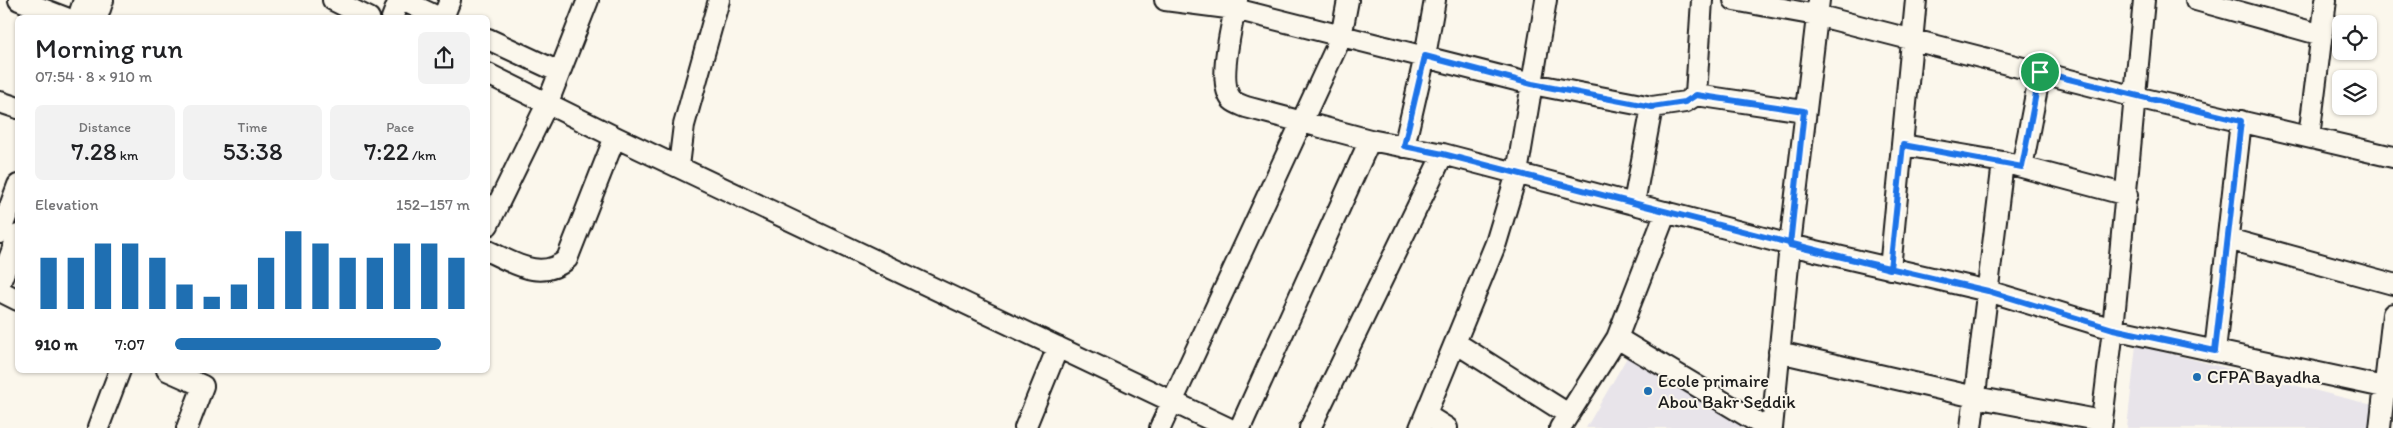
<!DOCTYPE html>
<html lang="en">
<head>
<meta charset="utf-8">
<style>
	body { margin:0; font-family:Itim,sans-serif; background:#f2f2f2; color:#202124; height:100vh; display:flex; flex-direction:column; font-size:19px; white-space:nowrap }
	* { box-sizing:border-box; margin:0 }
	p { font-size:16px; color:#757577 }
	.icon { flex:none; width:28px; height:28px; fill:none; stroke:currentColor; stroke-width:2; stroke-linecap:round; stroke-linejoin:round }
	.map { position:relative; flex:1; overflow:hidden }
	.side { position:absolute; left:15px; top:15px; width:475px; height:358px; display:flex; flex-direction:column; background:#fff; border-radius:8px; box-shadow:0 1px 4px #0004 }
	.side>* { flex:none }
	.controls { position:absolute; left:2332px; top:15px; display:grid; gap:10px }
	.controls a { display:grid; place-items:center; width:45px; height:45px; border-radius:8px; background:#fff; box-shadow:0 1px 4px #0004; font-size:25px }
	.pin { position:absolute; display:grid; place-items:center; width:42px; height:42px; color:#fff; margin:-21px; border:2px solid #fff; border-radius:50%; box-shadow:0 1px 5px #0007 }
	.round { display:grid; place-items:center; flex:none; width:52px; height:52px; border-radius:8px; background:#f2f2f2 }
	.overview { display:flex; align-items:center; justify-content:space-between; height:85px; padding:0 20px }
	h1 { font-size:28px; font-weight:600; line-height:38px }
	.figures { display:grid; grid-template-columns:repeat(3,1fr); gap:8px; height:85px; padding:5px 20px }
	.figures div { display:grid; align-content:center; border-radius:8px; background:#f2f2f2; text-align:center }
	.figures b { font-size:25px; font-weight:600 }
	.figures small { font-size:14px; font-weight:400 }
	.figures p { font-size:14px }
	.chart { height:140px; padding:10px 20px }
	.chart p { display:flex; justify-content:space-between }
	.chart svg { width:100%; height:90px; margin-top:5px; stroke:#1f6fb2; stroke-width:6 }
	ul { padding:0 20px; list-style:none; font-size:16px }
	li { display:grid; grid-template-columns:80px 60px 1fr; align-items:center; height:38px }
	li i { height:12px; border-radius:6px; background:#1f6fb2 }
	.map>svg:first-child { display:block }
</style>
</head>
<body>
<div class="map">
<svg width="2393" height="428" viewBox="0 0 2393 428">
	<rect width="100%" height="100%" fill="#fbf7ec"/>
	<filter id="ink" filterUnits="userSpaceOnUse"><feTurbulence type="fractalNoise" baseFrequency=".02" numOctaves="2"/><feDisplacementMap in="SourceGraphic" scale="10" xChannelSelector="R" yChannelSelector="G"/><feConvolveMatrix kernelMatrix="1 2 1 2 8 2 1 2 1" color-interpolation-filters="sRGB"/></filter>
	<g filter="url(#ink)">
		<!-- built -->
		<path fill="#e8e4ea" d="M 2136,345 L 2388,409 L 2386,428 L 2127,428 Z
			M 1629,354 L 1749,428 L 1586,428 Z"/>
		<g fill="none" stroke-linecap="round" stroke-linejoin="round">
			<!-- minor casing -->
			<g stroke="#1c1c1c" stroke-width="24">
				<path id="minor" d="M 19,0 L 66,18
					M 333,0 L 369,18
					M 402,0 L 440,18
					M 1165,0 L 1235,9 L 1532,84 L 1652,107 L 1685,102 L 1696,95 L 1702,0
					M 1237,0 C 1233,21 1216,83 1232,100 C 1235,103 1241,105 1246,107 L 1370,140 L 1443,154 L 1790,245 L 1988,291 L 2113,329 L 2393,389
					M 1734,0 L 1816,15 L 2136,97 L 2393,157
					M 2196,0 L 2322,35
					M 78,18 L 84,0
					M 97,18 L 103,0
					M 392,18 L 399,0
					M 443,18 L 450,0
					M 488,39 L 559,72
					M 488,74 L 615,137 L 1228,428
					M 1696,95 L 1804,111
					M 0,102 L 18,108
					M 2309,137 L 2326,0
					M 1903,145 L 2003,162 L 2127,195
					M 1404,147 L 1425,56 L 1435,0
					M 679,166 L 684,125 L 719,0
					M 2022,167 L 2040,73
					M 1634,203 L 1652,107
					M 488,225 L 548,102 L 588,0
					M 0,233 L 18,185
					M 2228,239 L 2393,284
					M 488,251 C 514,263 542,282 567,259 L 615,137
					M 1890,269 L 1916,0
					M 0,283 L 18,235
					M 0,291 L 18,300
					M 1617,338 L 1666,212
					M 1456,343 L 1568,414
					M 2215,351 L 2241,121
					M 1779,352 L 1975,397 L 2102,421
					M 167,370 L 203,386 L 187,428
					M 1426,415 L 1447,428
					M 98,428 L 120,370
					M 1025,428 L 1058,347
					M 1160,428 L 1341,37 L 1348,0
					M 1240,428 L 1370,140
					M 1310,428 L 1443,154
					M 1420,428 L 1496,243 L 1517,173 L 1546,0
					M 1560,428 L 1617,338 L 1767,428
					M 1772,428 L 1790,245 L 1819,0
					M 1971,428 L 2003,162
					M 2101,428 L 2113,329 L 2144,0
					M 2380,428 L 2393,314"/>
			</g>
			<!-- minor -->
			<use href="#minor" stroke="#fbf7ec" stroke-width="20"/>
		</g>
	</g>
	<g fill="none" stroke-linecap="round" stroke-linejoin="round" filter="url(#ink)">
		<!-- route casing -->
		<g stroke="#fff" stroke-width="10">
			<path id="route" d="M 2040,72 L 2022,167 L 1903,145 L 1890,269 L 1443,154 L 1404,146 L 1425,56 L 1532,84 L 1652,107 L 1685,102 L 1696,95 L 1804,111 L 1790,245 L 1988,291 L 2113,329 L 2215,351 L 2241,121 L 2040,72"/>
		</g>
		<!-- route -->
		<use href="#route" stroke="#1a73e8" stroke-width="6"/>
	</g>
	<!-- markers -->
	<g fill="#1f6fb2" stroke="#fbf7ec" stroke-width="2">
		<circle cx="2197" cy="377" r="5"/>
		<circle cx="1648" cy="391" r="5"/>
	</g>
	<g text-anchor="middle" stroke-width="4" stroke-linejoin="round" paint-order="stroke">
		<!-- poi labels -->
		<g font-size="18" fill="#1c1c1c" stroke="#fbf7ec" text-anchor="start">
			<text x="2207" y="383">CFPA Bayadha</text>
			<text x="1658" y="387">Ecole primaire<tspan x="1658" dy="21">Abou Bakr Seddik</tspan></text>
		</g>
	</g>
</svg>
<div class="controls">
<a><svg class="icon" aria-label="locate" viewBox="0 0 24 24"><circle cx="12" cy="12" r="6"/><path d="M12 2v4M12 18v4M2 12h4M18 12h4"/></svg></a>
<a><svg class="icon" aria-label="layers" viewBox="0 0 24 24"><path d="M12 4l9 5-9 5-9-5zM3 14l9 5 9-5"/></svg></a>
</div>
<div class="pin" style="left:2040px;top:72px;background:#1e9e55"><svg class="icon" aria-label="arrive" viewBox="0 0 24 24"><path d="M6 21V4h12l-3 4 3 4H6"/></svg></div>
<section class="side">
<div class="overview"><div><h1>Morning run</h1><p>07:54 · 8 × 910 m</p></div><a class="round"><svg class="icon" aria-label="share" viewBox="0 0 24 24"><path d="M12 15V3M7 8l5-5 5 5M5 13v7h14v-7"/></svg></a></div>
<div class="figures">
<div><p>Distance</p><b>7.28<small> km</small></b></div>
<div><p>Time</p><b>53:38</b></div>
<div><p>Pace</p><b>7:22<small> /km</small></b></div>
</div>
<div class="chart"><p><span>Elevation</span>152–157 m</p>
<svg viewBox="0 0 160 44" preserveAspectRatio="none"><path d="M5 44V19M15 44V19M25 44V12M35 44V12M45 44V19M55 44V32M65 44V38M75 44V32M85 44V19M95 44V6M105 44V12M115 44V19M125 44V19M135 44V12M145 44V12M155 44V19"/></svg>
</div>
<ul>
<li><b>910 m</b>7:07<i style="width:90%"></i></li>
</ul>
</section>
</div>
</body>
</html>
